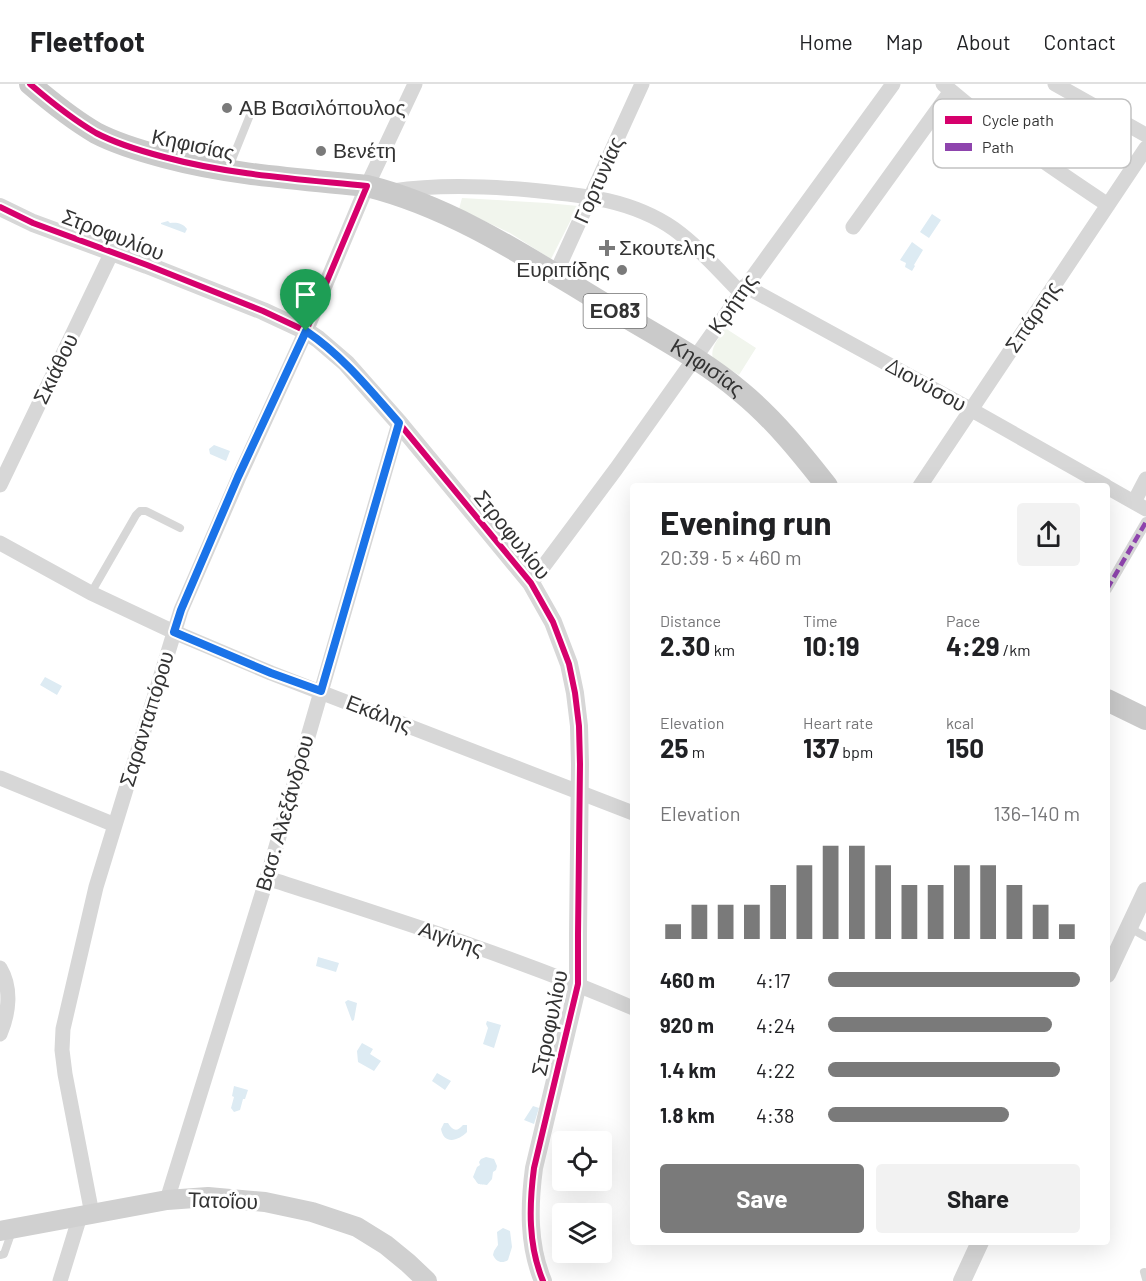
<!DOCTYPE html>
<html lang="en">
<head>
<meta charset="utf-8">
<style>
	body { margin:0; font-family:Barlow,sans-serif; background:#f2f2f2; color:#202124; height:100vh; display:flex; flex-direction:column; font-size:22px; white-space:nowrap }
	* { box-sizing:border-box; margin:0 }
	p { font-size:20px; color:#757577 }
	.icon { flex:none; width:33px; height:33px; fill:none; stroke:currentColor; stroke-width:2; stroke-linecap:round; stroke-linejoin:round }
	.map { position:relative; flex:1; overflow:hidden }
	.side { position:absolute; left:630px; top:399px; width:480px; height:762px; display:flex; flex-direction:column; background:#fff; border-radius:6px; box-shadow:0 6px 24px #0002 }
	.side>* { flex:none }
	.fabs { position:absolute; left:552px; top:1047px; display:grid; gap:12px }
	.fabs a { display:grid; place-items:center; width:60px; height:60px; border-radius:6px; background:#fff; box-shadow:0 6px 24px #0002; font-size:30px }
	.pin { position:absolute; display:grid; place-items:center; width:51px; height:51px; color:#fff; margin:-62px -26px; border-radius:50% 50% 50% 0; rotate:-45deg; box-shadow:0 0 6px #0007 }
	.pin .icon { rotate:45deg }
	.round { display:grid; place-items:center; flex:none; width:63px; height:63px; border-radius:6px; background:#f2f2f2 }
	.head { display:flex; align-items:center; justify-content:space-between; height:102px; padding:0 30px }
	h1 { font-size:33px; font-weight:700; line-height:45px }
	.figures { display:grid; grid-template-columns:repeat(3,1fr); gap:9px; height:102px; padding:6px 30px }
	.figures div { display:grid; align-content:center }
	.figures b { font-size:26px; font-weight:700 }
	.figures small { font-size:16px; font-weight:400 }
	.figures p { font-size:16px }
	.chart { height:168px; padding:12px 30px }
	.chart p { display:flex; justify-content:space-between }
	.chart svg { width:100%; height:108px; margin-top:6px; stroke:#7a7a7a; stroke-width:6 }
	.cta { display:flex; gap:12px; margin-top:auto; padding:12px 30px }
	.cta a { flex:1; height:69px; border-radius:6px; background:#7a7a7a; color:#fff; font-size:24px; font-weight:700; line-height:69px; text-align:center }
	.cta a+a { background:#f2f2f2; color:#202124 }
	ul { padding:0 30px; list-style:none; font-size:20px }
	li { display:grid; grid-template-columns:96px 72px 1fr; align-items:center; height:45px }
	li i { height:15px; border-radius:8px; background:#7a7a7a }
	header { display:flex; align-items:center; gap:36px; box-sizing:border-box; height:84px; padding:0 30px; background:#fff; border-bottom:2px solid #e0e0e0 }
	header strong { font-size:28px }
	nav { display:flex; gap:33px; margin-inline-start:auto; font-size:21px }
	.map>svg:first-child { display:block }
</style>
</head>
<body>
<header>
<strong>Fleetfoot</strong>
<nav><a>Home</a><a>Map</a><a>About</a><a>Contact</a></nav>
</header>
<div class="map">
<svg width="1146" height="1197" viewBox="0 0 1146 1197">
	<rect width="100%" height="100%" fill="#fff"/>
	<!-- green -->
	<path fill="#f1f5ed" d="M 462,114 L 547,119 L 578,122 L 551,175 L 510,149 L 459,125 Z
		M 725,244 L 756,264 L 739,291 L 714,276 C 708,266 719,254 725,244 Z"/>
	<!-- water -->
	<path fill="#ddebf3" d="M 932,130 L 941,136 L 929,154 L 920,148 Z
		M 168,137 L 170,139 C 176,138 183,139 187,145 L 185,149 L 161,140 L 161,139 Z
		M 912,158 L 923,166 L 914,181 L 915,182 L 912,187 L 905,183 L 906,179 L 900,176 Z
		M 214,361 L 230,367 L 226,377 L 210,370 L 209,365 Z
		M 45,593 L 62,602 L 57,611 L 40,601 Z
		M 318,873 L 339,879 L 336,888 L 316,882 Z
		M 348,916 L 357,919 L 354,936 L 352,937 L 345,918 Z
		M 487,937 L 501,941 L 494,964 L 483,960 L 488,944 L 486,940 Z
		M 362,959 L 373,965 L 370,970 L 381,977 L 374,987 L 358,978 L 357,967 Z
		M 437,989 L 451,997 L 445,1006 L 432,997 Z
		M 234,1002 L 248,1006 L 245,1015 L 243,1015 L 240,1026 L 234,1028 L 231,1024 L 234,1013 L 232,1012 Z
		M 533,1022 L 539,1024 L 534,1040 L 524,1036 Z
		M 444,1039 L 448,1039 C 453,1047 457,1048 463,1041 L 467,1041 L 467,1048 C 458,1057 444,1061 441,1045 Z
		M 486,1073 L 494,1075 L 497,1082 L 496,1086 L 493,1088 L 492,1095 L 487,1101 C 476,1100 479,1101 473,1093 L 477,1083 L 480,1081 L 479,1078 L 481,1075 Z
		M 503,1144 L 510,1147 L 512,1163 L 508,1176 C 502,1180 496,1178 493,1171 L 494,1167 L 498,1161 L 497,1148 Z"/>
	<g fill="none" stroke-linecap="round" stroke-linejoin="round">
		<!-- service -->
		<path stroke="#d7d7d7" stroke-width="8" d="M 229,83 L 250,31
			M 91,509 L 136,431 L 140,427 L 146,427 L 180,444
			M 1130,844 L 1146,853
			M 0,1171 L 4,1170 L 12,1147
			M 1144,1188 L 1146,1195"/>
		<!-- pedestrian -->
		<path stroke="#d7d7d7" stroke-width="10" d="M 1107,505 L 1146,438"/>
		<!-- minor -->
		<path stroke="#d7d7d7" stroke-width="15" d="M 943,0 C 995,45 1051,83 1108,121
			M 1055,0 L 1146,51
			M 393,107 C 438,100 485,102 530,106 C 581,111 631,115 674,145 C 699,163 719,187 741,209
			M 853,143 L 951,7
			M 555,191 L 642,0
			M 745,202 L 970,325 L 1106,402
			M 0,401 L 112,168
			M 920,402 L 1146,64
			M 1107,403 L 1146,425
			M 1134,418 L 1146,395
			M 0,459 L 91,509 L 174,548 L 271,589 L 633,729
			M 531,499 L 616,385 L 741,209 L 893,0
			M 0,694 L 115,741
			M 267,794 C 390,834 514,872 633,924
			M 0,884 C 12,904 9,929 0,950
			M 167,1116 L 267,794 L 399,339
			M 92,1130 L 65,990 L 62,966 L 63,945 L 96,803 L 181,526 L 239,393 L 306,247 L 367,102 L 415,0
			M 60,1197 L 80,1132"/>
		<!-- tertiary -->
		<path stroke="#d7d7d7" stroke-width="18" d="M 0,123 L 33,139 L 147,181 L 263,227 L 306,247 L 318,255 L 346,279 L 399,339 L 531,499 L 553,538 L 569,580 L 575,609 L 579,642 L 580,680 L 578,850 L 578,900 L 534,1084 C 529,1122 528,1161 543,1197
			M 1107,890 L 1146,807
			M 962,1197 L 980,1158"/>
		<!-- secondary -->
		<path stroke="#d0d0d0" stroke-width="20" d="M 0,1147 L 167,1116 L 208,1113 L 265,1118 L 312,1128 L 357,1143 L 386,1161 L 408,1179 L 427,1197"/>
		<!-- primary -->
		<g stroke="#cacaca" stroke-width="22">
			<path id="s1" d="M 30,0 C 51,18 72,35 96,49 C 117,60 141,67 164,73 C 231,91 299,95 367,102 C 456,124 534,178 611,224 C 655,251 702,275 741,308 C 774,335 801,369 827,402"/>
			<path d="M 1107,616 L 1146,635"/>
		</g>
		<!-- quiet -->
		<path stroke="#8e44ad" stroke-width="4.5" stroke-dasharray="9 4.5" stroke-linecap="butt" d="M 1107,505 L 1146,438"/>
		<!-- cycleway casing -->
		<g stroke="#fff" stroke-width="10">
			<path id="cycleway" d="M 30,0 C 51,18 72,35 96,49 C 117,60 141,67 164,73 C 231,91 299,95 367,102 L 306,247
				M 0,123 L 33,139 L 147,181 L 263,227 L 306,247 L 318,255 L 346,279 L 399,339 L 531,499 L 553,538 L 569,580 L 575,609 L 579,642 L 580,680 L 578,850 L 578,900 L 534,1084 C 529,1122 528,1161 543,1197"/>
		</g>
		<!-- cycleway -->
		<use href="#cycleway" stroke="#d6006c" stroke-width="6"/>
	</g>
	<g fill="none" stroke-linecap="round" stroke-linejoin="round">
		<!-- route casing -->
		<g stroke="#fff" stroke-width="12">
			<path id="route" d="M 306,247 C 343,272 370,306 399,339 L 321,607 L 271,589 L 174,548 L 181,526 L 238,393 Z"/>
		</g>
		<!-- route -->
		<use href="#route" stroke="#1a73e8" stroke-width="8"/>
	</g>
	<!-- markers -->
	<g fill="#7a7a7a" stroke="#fff" stroke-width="2">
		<circle cx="227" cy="24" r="6"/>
		<circle cx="321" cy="67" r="6"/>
		<path d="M604 155h6v6h6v6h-6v6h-6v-6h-6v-6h6z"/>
		<circle cx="622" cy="186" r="6"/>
	</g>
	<g text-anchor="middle" stroke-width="6" stroke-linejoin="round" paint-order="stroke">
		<!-- shield labels -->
		<rect fill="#fff" stroke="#707070" stroke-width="1.5" x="583.5" y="210" width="63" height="34" rx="4.5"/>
		<g font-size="20" font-weight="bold" fill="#333">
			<text x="615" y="234">ΕΟ83</text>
		</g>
		<!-- poi labels -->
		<g font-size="21" fill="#333" stroke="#fff" text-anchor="start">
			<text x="239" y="31">ΑΒ Βασιλόπουλος</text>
			<text x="333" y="74">Βενέτη</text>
			<text x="619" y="171">Σκουτελης</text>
			<text x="610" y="193" text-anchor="end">Ευριπίδης</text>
		</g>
		<!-- street labels -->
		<g font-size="21" fill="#333" stroke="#fff">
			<text transform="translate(193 61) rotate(12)" y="7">Κηφισίας</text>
			<text transform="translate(599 96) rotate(-66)" y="7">Γορτυνίας</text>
			<text transform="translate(113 151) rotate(21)" y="7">Στροφυλίου</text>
			<text transform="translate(733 220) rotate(-55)" y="7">Κρήτης</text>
			<text transform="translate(1033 233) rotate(-56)" y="7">Σπάρτης</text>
			<text transform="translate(56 285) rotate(-64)" y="7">Σκιάθου</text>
			<text dy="7" stroke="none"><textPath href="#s1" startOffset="747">Κηφισίας</textPath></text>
			<text transform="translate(926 301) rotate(29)" y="7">Διονύσου</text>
			<text transform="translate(512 451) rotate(51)" y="7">Στροφυλίου</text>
			<text transform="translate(379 630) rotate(21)" y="7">Εκάλης</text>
			<text transform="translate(147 635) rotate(-73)" y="7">Σαρανταπόρου</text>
			<text transform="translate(285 729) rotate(-74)" y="7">Βασ. Αλεξάνδρου</text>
			<text transform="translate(451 855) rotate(19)" y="7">Αιγίνης</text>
			<text transform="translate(550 939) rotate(-78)" y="7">Στροφυλίου</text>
			<text transform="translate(223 1117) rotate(2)" y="7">Τατοΐου</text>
		</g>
	</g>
	<!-- legend -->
	<rect x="933" y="15" width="198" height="69" rx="9" fill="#fff" stroke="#c2c2c2" stroke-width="1.5"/>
	<rect x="945" y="32" width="27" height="8" fill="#d6006c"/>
	<rect x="945" y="59" width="27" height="8" fill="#8e44ad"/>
	<g font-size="16" fill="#333">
		<text x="982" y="42">Cycle path</text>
		<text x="982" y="69">Path</text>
	</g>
</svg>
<div class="fabs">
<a><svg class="icon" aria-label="locate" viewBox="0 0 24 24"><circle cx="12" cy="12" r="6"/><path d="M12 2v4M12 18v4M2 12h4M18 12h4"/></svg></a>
<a><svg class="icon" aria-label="layers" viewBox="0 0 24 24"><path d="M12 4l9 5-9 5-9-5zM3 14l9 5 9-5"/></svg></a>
</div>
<div class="pin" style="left:306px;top:247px;background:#1e9e55"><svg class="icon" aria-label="arrive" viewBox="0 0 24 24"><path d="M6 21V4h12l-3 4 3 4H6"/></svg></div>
<section class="side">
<div class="head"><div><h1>Evening run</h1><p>20:39 · 5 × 460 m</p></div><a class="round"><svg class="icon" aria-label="share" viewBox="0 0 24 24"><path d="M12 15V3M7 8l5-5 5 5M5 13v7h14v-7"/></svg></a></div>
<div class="figures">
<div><p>Distance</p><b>2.30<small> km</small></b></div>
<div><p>Time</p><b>10:19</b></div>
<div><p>Pace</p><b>4:29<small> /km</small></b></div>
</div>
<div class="figures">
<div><p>Elevation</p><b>25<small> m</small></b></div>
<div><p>Heart rate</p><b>137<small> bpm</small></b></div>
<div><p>kcal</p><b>150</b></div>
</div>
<div class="chart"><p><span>Elevation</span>136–140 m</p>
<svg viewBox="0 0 160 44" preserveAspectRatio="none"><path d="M5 44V38M15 44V30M25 44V30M35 44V30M45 44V22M55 44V14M65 44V6M75 44V6M85 44V14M95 44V22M105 44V22M115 44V14M125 44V14M135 44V22M145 44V30M155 44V38"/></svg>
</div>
<ul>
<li><b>460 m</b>4:17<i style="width:100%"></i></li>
<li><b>920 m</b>4:24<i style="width:89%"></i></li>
<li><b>1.4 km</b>4:22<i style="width:92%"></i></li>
<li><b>1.8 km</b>4:38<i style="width:72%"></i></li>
</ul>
<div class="cta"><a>Save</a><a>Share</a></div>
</section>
</div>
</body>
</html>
